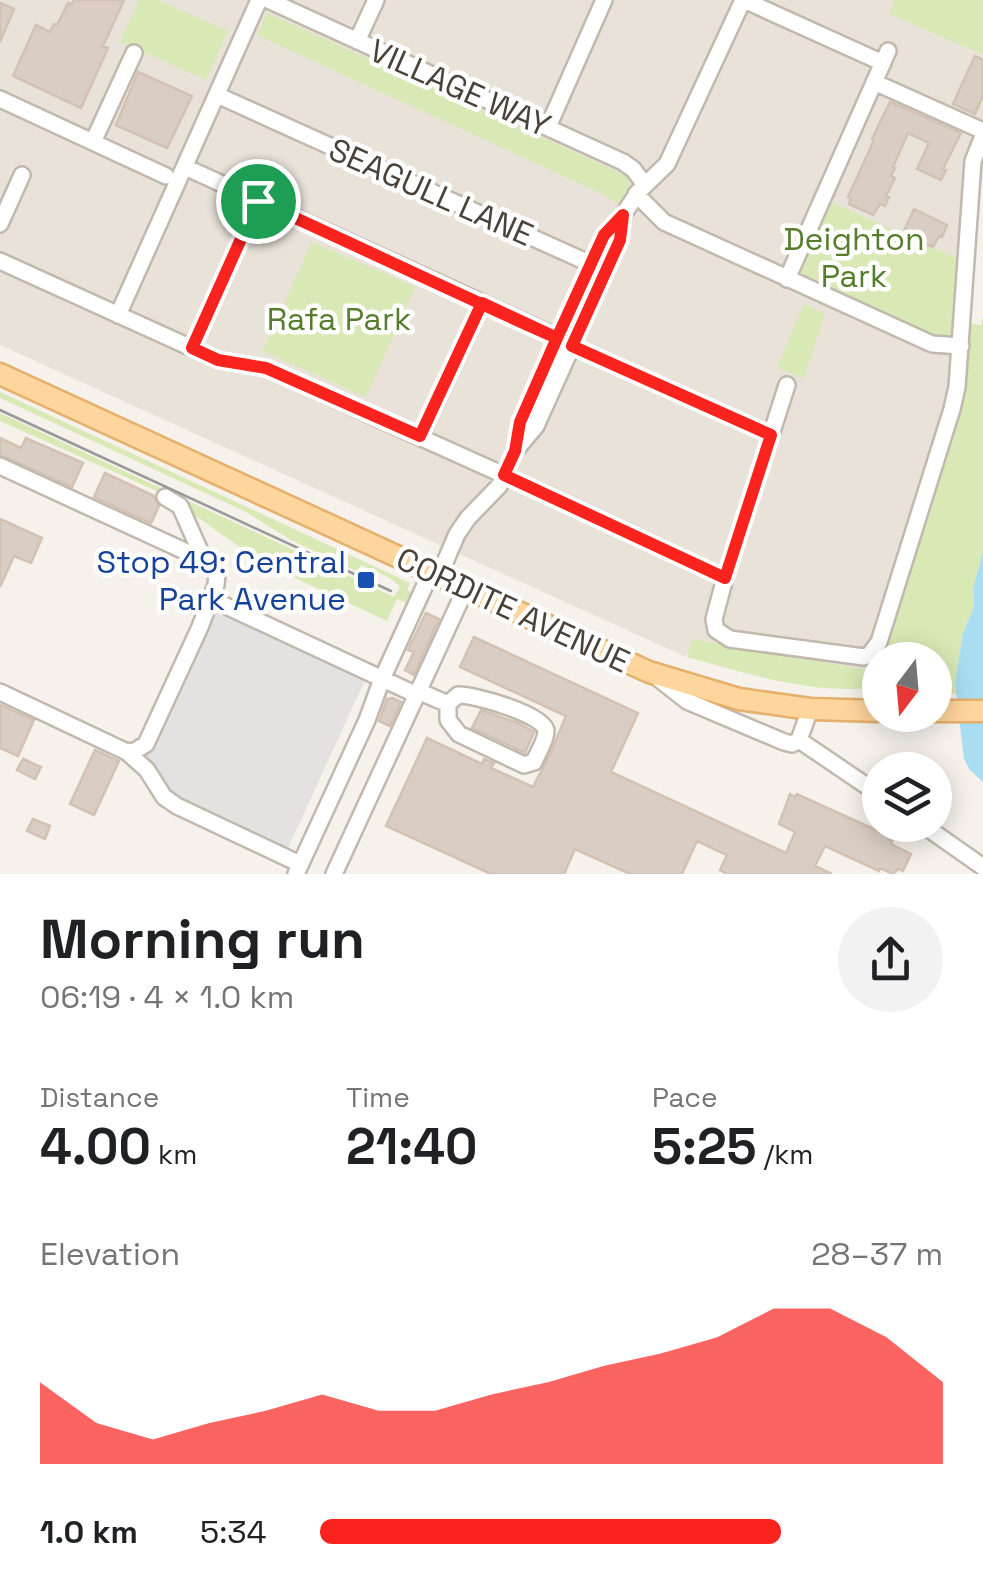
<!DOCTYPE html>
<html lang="en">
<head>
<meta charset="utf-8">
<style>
	body { margin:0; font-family:"Space Grotesk",sans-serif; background:#f2f2f2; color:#202124; height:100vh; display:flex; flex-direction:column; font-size:38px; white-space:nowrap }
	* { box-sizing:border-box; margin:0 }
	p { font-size:32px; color:#757577 }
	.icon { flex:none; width:55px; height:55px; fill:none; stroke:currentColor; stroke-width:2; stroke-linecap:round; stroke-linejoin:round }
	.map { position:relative; height:874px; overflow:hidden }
	.panel { display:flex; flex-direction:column; background:#fff; flex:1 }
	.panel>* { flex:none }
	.needle { width:65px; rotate:196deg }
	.fabs { position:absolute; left:862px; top:642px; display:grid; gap:20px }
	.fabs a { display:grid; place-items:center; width:90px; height:90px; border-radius:50%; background:#fff; box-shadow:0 5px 25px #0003; font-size:50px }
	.pin { position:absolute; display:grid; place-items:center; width:85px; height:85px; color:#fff; margin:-42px; border:5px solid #fff; border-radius:50%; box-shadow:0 2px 10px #0007 }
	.round { display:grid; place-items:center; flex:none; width:105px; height:105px; border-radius:52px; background:#f2f2f2 }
	.summary { display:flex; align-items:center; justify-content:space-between; height:170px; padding:0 40px }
	h1 { font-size:55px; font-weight:700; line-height:75px }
	.figures { display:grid; grid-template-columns:repeat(3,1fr); gap:15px; height:170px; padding:10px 40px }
	.figures div { display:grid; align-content:center }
	.figures b { font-size:50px; font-weight:700 }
	.figures small { font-size:28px; font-weight:400 }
	.figures p { font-size:28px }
	.chart { height:280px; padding:20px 40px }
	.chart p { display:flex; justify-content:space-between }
	.chart svg { width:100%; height:180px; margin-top:10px; fill:#fa231e; opacity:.7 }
	ul { padding:0 40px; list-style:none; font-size:32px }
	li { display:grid; grid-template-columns:160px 120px 1fr; align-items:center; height:75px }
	li i { height:25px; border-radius:12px; background:#fa231e }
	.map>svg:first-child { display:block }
</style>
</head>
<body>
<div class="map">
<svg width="983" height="874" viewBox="0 0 983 874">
	<rect width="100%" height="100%" fill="#f6f1eb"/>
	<!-- residential -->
	<path fill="#e9e2d9" d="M 0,0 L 983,0 L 983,161 L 965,396 L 875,671 L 693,640 L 686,657 L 0,345 Z"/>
	<!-- green -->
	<path fill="#d8e9b5" d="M 139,0 L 158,0 L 228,31 L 206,80 L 120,42 Z
		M 890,0 L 983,0 L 983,55 L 889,13 L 894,2 Z
		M 267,13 L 627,176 L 630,186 L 619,204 L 603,194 L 257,35 Z
		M 828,201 L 959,259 L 955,328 L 950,338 L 937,337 L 795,276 Z
		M 312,242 L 415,287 L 366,397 L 263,351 Z
		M 804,304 L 825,313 L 804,378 L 777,368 Z
		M 983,316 L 983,552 L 973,588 L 974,607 L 963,633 L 955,683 L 956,694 L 935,692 L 935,660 L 880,660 L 880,687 C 815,696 749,674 687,657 L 692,639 L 875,671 L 965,396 L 970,324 L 981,325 Z
		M 0,392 L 410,583 L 407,590 L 411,592 L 406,603 L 397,599 L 387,621 L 259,561 L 168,496 L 0,421 L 0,413 L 394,597 L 400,587 C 393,577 373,570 361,565 L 358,572 L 291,540 L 246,512 L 216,498 L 0,398 Z"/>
	<!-- parking -->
	<path fill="#e4e2e0" d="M 207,602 L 367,676 L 287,850 L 174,797 L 137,754 Z"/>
	<!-- water -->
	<path fill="#a9ddf1" d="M 983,552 L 983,782 L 970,770 L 964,759 L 955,683 L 963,633 L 974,607 L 973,588 Z"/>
	<!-- building -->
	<path fill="#dacec4" stroke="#d2c2b4" stroke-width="2.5" d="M 74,0 L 124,0 L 103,46 L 108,48 L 81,108 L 13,76 L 36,25 L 50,32 L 54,24 L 57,25 L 68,3 L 72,4 Z
		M 0,3 L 14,9 L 0,42 Z
		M 975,56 L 983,60 L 983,95 L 975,114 L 953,104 Z
		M 138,72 L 192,96 L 167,148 L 116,125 Z
		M 890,102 L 961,133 L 943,169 L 946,170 L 941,180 L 917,169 L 929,143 L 908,133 L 893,167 L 895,168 L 891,176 L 895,178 L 886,196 L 889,197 L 885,206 L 880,204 L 873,215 L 849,204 L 851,199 L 848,197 L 874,140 L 872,139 Z
		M 914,209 L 947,225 L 942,237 L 939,236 L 933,247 L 920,242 L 922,237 L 905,229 Z
		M 0,438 L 21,448 L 26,438 L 83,463 L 72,487 L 0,455 Z
		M 105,473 L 154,496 L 159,506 L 151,523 L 94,497 Z
		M 0,519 L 42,538 L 31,563 L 14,556 L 0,587 Z
		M 426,613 L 439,619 L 414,675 L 405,670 L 414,652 L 408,650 Z
		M 474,637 L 638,713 L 611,772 L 786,853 L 795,832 L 779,824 L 790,794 L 795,797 L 797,794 L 889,836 L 888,839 L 892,841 L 891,844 L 911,854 L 903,871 L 898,869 L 893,874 L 880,868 L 879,871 L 825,846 L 815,866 L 832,874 L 727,874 L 720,870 L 727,855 L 697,841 L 682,874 L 630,874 L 575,849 L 564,874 L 491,874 L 386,826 L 427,738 L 482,764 L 484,759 L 494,763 L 491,768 L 533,787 L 551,752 L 566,716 L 460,667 Z
		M 392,698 L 401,702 L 390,726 L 379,721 L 387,699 Z
		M 0,705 L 34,720 L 18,756 L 0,748 Z
		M 481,710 L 518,723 L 534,732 L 525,753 L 472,728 Z
		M 95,750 L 119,761 L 94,815 L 70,804 Z
		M 23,759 L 41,767 L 35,779 L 17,770 Z
		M 33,819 L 50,826 L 45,839 L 27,831 Z"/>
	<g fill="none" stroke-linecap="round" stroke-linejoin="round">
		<!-- minor casing -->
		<g stroke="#c1b8ae" stroke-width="20">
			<path id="minor" d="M 268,0 L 623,162 L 633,169 L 645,185
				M 744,0 L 883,63
				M 357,41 L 376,0
				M 874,82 L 983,131
				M 217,95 L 591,264
				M 0,99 L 166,176
				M 548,127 L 604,0
				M 93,142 L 134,53
				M 185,167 L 557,337
				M 636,194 L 664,222 L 932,344 L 961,346
				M 0,224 L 22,175
				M 0,261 L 218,360 L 266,368 L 524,484 L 725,578
				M 787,279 L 888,51
				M 118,315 L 259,0
				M 572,346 L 771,435
				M 192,348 L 258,201
				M 787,385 L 725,578 L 714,619 L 716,630 L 730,639 L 864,657 L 870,654 L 879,642 L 952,409 L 957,387 L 973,161 L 983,136
				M 420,437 L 482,303
				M 515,451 L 520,422 L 604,235 L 623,215 L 639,191 L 667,164 L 743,0
				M 0,466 L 204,560 L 217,573 L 216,585 L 200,627 L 146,744 L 135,751 L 127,752
				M 165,497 L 180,506 L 204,560
				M 439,576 L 457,534 L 468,518 L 499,486 L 515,451 L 536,426 L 620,240 L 623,215
				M 211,599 L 417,695
				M 659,679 L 687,701 L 784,742 L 792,744 L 799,740 L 810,709
				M 418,691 L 448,704 L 458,695 C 473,694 546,715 546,731 C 546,741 537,754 534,762 L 524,765 L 459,734 L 448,720 L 448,704
				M 0,692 L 127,752 L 147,770 L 164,797 L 177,806 L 300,864
				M 799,740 L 880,795
				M 923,825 L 983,867
				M 296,874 L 367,720 L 382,679 L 431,572
				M 334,874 L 466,588"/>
		</g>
		<!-- major casing -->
		<g stroke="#e4b06b" stroke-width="25">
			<path id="major" d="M 0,374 L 649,672 L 739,699 L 810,709 L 880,711
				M 935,711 L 983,711"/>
		</g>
		<!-- minor -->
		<use href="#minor" stroke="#fff" stroke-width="15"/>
		<!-- major -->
		<use href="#major" stroke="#fed59c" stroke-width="20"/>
		<!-- tram -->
		<path stroke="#999" stroke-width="2.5" d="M 0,410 L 391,591"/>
	</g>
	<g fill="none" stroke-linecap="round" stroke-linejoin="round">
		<!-- route casing -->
		<g stroke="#fff" stroke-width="20">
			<path id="route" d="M 258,201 C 358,246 457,294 557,338 L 520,422 L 515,451 L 504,475 L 725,578 L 771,435 L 572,346 L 620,240 L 623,215 L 604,235 L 557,338 L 482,303 L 420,436 L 266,368 L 218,360 L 192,348 L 258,201"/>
		</g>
		<!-- route -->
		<use href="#route" stroke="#fa231e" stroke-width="12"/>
	</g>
	<!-- markers -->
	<rect fill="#1a4fb4" stroke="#fff" stroke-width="4" x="356" y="570" width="20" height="20" rx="5"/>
	<g text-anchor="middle" stroke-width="9" stroke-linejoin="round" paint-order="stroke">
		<!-- street labels -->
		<g font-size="32" fill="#4a4139" stroke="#fff">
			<text transform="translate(460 88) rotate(24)" y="11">VILLAGE WAY</text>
			<text transform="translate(431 192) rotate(24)" y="11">SEAGULL LANE</text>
			<text transform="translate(513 610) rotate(25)" y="11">CORDITE AVENUE</text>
		</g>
		<!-- park labels -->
		<g font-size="32" fill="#557d2b" stroke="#fff">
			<text x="854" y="250">Deighton<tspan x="854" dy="37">Park</tspan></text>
			<text x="339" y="330">Rafa Park</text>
		</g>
		<!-- transit labels -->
		<g font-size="32" fill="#164399" stroke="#fff" text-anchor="end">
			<text x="346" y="573">Stop 49: Central<tspan x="346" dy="37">Park Avenue</tspan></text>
		</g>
	</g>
</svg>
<div class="fabs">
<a><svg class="needle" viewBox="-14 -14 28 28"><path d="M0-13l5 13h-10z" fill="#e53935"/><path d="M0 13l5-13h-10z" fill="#757577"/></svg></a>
<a><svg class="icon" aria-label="layers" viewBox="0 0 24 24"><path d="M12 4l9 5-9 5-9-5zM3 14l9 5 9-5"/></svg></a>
</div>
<div class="pin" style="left:258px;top:201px;background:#1e9e55"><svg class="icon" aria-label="arrive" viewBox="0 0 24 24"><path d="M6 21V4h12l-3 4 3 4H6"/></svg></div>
</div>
<section class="panel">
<div class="summary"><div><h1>Morning run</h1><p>06:19 · 4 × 1.0 km</p></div><a class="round"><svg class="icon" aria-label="share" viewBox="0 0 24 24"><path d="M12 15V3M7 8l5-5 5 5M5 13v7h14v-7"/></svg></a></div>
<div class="figures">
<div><p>Distance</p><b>4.00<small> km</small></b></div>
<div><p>Time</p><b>21:40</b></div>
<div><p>Pace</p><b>5:25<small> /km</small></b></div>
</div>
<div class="chart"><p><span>Elevation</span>28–37 m</p>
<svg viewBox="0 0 160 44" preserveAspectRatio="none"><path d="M0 44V24L10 34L20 38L30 34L40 31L50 27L60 31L70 31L80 27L90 24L100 20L110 17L120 13L130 6L140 6L150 13L160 24V44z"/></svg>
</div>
<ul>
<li><b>1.0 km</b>5:34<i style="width:74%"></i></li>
</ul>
</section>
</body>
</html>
